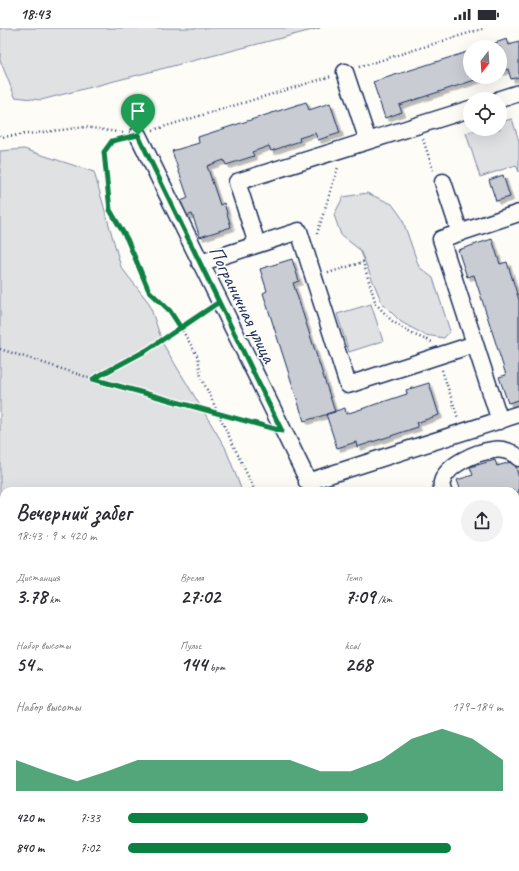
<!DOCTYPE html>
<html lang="ru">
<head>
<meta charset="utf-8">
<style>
	body { margin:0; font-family:Caveat,sans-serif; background:#f2f2f3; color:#2b2b33; height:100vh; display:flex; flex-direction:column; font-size:15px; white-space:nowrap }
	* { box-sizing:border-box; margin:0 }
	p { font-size:13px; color:#7c7c81 }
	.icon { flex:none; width:22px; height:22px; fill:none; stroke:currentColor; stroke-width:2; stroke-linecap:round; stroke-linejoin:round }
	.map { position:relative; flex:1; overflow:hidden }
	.side { position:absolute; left:0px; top:459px; width:519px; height:384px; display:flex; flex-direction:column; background:#fff; border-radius:12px 12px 0 0; box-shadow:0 4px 16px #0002 }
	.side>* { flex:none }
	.needle { width:26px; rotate:197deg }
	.fabs { position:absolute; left:463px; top:12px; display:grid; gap:8px }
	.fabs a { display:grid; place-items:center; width:44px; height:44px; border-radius:50%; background:#fff; box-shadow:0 4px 16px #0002; font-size:20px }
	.pin { position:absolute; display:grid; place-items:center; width:34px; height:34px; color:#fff; margin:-41px -17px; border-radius:50% 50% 50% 0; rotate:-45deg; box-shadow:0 0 4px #0007 }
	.pin .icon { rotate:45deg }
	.round { display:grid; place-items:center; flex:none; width:42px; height:42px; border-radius:21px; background:#f2f2f3 }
	.summary { display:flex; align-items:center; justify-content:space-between; height:68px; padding:0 16px }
	h1 { font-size:22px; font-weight:800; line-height:30px }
	.stats { display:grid; grid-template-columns:repeat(3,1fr); gap:6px; height:68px; padding:4px 16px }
	.stats div { display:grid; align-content:center }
	.stats b { font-size:20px; font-weight:800 }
	.stats small { font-size:11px; font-weight:400 }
	.stats p { font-size:11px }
	.chart { height:112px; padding:8px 16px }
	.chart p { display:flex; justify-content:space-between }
	.chart svg { width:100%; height:72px; margin-top:4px; fill:#0b8043; opacity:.7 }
	ul { padding:0 16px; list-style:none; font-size:13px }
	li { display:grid; grid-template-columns:64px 48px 1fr; align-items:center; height:30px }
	li i { height:10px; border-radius:5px; background:#0b8043 }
	.status { display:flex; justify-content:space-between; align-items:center; height:28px; padding:0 20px; background:#fff; direction:ltr }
	.status svg { height:11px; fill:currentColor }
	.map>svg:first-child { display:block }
</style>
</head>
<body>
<div class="status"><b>18:43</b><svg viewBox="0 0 49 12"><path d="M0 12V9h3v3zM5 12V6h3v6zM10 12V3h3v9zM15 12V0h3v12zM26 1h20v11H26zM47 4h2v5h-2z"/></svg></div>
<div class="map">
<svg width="519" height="843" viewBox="0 0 519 843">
	<defs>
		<filter id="shadow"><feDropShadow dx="3.5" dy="3.5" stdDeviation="0" flood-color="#0004"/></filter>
	</defs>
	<rect width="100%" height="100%" fill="#fdfcf7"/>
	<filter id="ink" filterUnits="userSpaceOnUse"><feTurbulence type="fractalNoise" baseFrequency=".025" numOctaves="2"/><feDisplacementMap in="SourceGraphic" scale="8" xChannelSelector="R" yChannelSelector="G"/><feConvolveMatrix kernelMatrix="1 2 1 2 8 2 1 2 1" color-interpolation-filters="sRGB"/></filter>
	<g filter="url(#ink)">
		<!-- green -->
		<path fill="#e0e1e3" stroke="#7e88a0" d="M 0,0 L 320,0 L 41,72 L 15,69 L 0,32 Z
			M 512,91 L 519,113 L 519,144 L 516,137 L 480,149 L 466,105 L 479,101 L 500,101 L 500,94 Z
			M 24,121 L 94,144 L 121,239 L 149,275 L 163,316 L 225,419 L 242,463 L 4,463 L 4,839 L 483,839 L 485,843 L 0,843 L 0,123 Z
			M 367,165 L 392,176 L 402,190 L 419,239 L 433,250 L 450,303 L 444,310 L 425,307 L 401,294 L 382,275 L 360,222 L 341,207 L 334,187 L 343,169 Z
			M 371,276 L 383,313 L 349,324 L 337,286 Z"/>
		<!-- building -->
		<path fill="#c9ccd3" stroke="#1b2f5e" filter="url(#shadow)" d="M 507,11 L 509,17 L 519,14 L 519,49 L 511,51 L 508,41 L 500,44 L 500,19 L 483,19 Z
			M 470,23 L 470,49 L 484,49 L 399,77 L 402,84 L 385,90 L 373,54 Z
			M 306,74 L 309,82 L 330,75 L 340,105 L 318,112 L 315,105 L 299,110 L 300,113 L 271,123 L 269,118 L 252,124 L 254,128 L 226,137 L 224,132 L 207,138 L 220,177 L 224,175 L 231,199 L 200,209 L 192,186 L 186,188 L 181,173 L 188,170 L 172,123 L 199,115 L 198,109 Z
			M 503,147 L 510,169 L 496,173 L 489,152 Z
			M 492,211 L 500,236 L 507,234 L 519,272 L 519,372 L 508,375 L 499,349 L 506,347 L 474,247 L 467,249 L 458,222 Z
			M 292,231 L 299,253 L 293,255 L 335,384 L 304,393 L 263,265 L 267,263 L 260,241 Z
			M 429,355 L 439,387 L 416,395 L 418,399 L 357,419 L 356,414 L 337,420 L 326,386 L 345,380 L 346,386 L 407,366 L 406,362 Z
			M 495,432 L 497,438 L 514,433 L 519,450 L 519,464 L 515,465 L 515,463 L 461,463 L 457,452 L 473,447 L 470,439 Z
			M 515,484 L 519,497 L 519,612 L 515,613 Z
			M 519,676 L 519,736 L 515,738 L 515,677 Z"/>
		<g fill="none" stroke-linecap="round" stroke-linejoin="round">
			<!-- minor casing -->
			<g stroke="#1b2f5e" stroke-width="19">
				<path id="minor" d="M 345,44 L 368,113
					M 500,71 L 519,65
					M 138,107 L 313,463
					M 443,154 L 460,205
					M 257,216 L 237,154 L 470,81
					M 200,235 L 299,203 L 348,357 L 475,316
					M 500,393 L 441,211 L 519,185
					M 307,454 L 519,386
					M 443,463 C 442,460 441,457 442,454 C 447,436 477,424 493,422 C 502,420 513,424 519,430
					M 515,646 L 519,644
					M 515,800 L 519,806"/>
			</g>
			<!-- path -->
			<path stroke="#1b2f5e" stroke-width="2.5" stroke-dasharray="1 3" stroke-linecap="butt" d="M 359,39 L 485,0
				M 153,102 L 332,48
				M 0,107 L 2,109 L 86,99 L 123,105
				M 125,110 L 112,113 L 104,124 L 110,182 L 127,211 L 149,263 L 171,283 L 198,329 L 201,349 L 255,463
				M 423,111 L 433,142
				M 317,206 L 338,139
				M 328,245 L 363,234 L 376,276 L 392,293 L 412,306 L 432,314
				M 0,321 L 93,351 L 265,398
				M 442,342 L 458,390
				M 93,351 L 147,322 L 207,282
				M 515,759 L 519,758
				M 493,839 L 495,843"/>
			<!-- minor -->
			<use href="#minor" stroke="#fdfcf7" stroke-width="16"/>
		</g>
	</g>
	<g fill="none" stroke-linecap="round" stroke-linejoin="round" filter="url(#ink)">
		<!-- route casing -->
		<g stroke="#fff" stroke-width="8">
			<path id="route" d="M 138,107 L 219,274 L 147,322 L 93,351 L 282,403 L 219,274 L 181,300 L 170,283 L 149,263 L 127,211 L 110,182 L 104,124 L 112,113 L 138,107"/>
		</g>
		<!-- route -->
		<use href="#route" stroke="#0b8043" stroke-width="5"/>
	</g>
	<g text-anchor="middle" stroke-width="3.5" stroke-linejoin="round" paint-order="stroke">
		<!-- street labels -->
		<g font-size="20" fill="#1b2f5e" stroke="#fdfcf7">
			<text transform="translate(243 276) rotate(64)" y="7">Пограничная улица</text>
		</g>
	</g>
</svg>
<div class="fabs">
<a><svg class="needle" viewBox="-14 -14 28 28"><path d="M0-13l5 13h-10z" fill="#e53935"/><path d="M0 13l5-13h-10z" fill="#7c7c81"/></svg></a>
<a><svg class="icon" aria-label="locate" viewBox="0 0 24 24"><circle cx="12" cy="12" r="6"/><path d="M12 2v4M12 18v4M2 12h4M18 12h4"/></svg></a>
</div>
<div class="pin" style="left:138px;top:107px;background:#1e9e55"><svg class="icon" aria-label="arrive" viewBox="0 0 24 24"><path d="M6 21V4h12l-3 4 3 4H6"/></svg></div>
<section class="side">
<div class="summary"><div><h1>Вечерний забег</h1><p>18:43 · 9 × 420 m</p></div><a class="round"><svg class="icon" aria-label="share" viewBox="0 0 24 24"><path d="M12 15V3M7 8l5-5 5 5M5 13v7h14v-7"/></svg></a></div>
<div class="stats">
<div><p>Дистанция</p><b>3.78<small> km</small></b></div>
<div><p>Время</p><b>27:02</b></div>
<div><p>Темп</p><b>7:09<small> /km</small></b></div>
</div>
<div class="stats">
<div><p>Набор высоты</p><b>54<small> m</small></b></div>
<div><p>Пульс</p><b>144<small> bpm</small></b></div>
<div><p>kcal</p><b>268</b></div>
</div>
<div class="chart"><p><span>Набор высоты</span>179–184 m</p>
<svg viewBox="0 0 160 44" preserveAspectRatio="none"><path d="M0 44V25L10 32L20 38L30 32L40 25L50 25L60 25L70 25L80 25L90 25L100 32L110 32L120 25L130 12L140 6L150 12L160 25V44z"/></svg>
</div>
<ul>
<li><b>420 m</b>7:33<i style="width:64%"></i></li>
<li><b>840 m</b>7:02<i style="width:86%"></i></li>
</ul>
</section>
</div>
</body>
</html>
